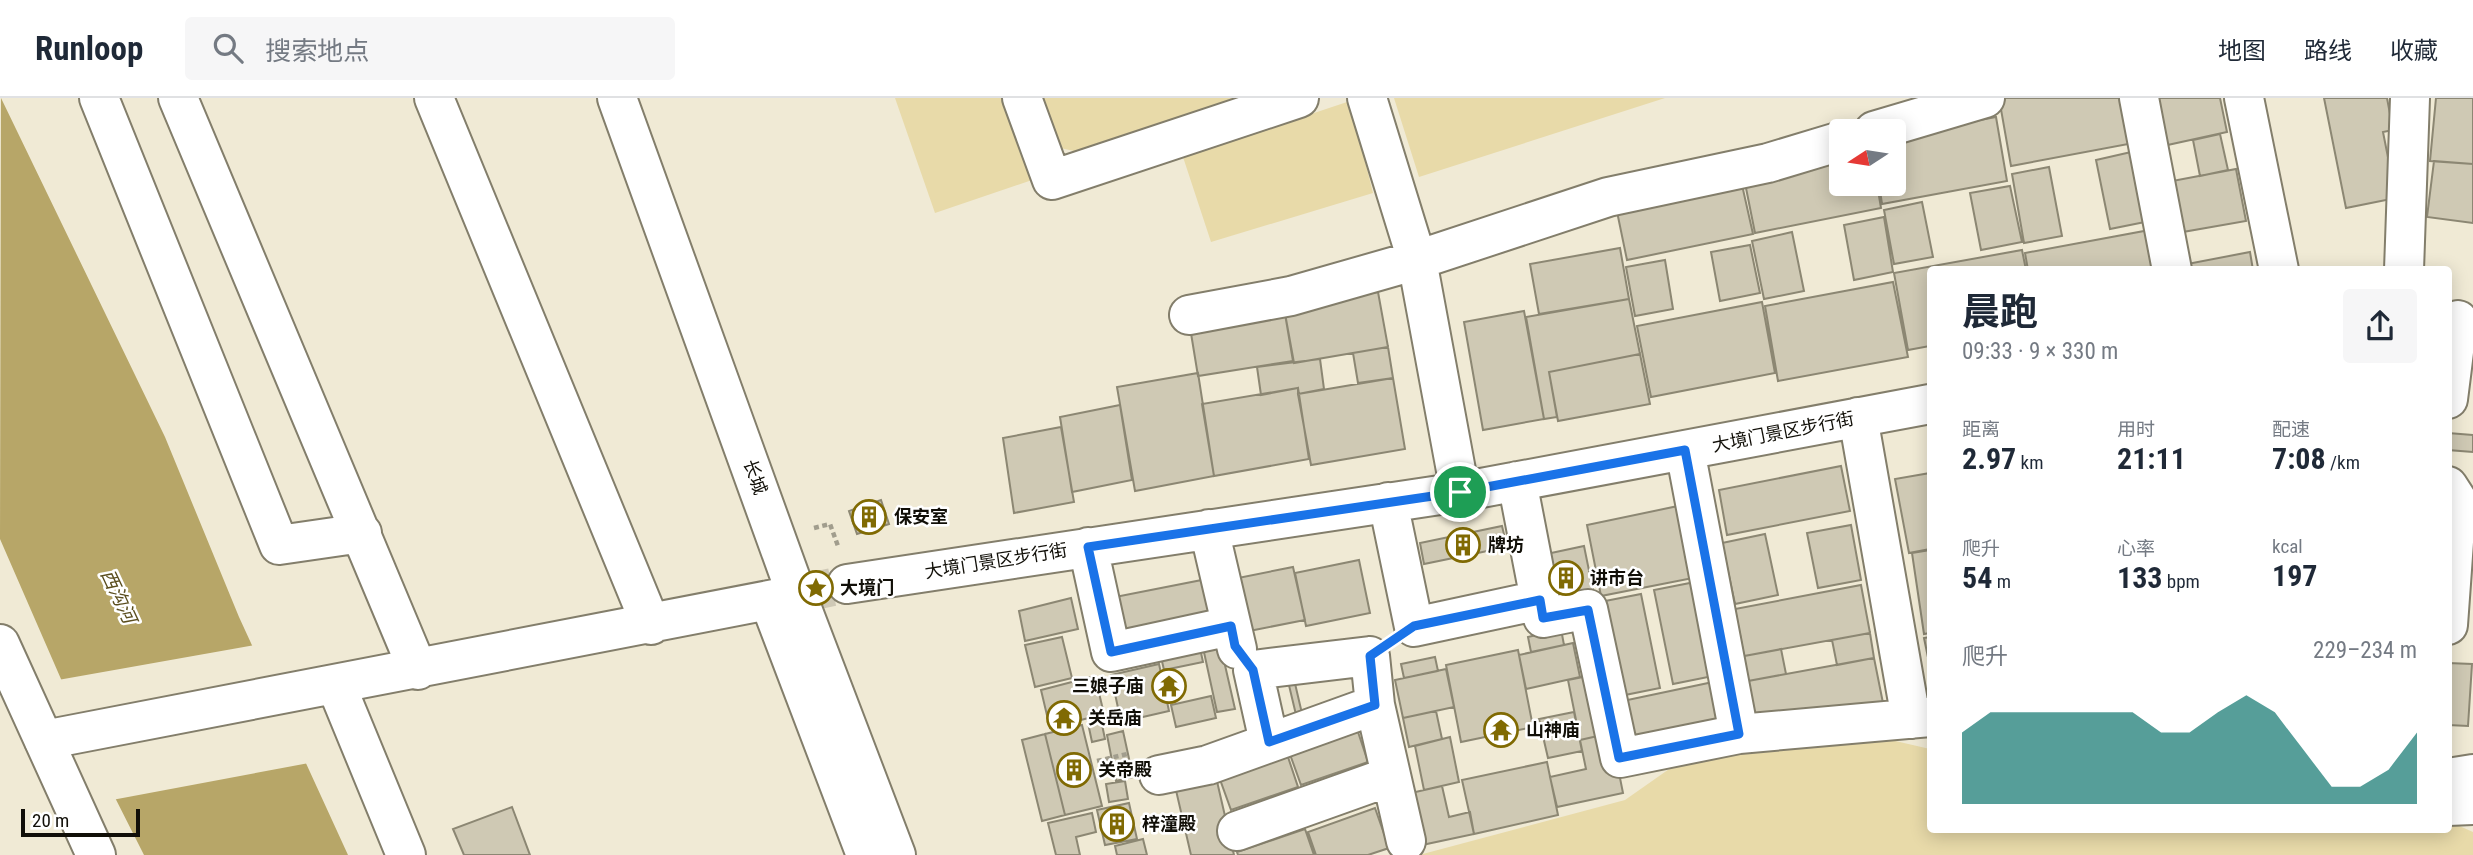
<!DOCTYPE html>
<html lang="zh">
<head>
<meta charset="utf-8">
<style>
	body { margin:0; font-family:"Roboto Condensed","Noto Sans SC",sans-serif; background:#f6f6f7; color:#1f2937; height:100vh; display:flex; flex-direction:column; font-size:26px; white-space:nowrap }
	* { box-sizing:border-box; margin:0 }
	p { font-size:23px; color:#747a83 }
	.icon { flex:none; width:38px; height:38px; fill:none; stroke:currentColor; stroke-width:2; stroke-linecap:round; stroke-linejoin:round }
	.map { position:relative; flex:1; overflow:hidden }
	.drawer { position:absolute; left:1927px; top:168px; width:525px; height:567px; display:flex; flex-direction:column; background:#fff; border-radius:7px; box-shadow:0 4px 18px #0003 }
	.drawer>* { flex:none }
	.needle { width:46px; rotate:258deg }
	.fabs { position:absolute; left:1829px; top:21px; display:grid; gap:14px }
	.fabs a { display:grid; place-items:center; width:77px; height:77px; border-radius:7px; background:#fff; box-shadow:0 4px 18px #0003; font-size:35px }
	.scale { position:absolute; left:21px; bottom:18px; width:119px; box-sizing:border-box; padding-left:7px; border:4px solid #110f08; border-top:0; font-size:19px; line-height:24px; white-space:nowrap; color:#110f08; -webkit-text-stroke:5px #fff; paint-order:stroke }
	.pin { position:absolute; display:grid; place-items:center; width:60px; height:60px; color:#fff; margin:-30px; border:4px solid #fff; border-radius:50%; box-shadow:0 2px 7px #0007 }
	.round { display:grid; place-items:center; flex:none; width:74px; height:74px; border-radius:7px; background:#f6f6f7 }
	.headline { display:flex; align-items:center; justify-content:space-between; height:119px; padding:0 35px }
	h1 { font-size:38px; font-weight:700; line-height:52px }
	.stats { display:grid; grid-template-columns:repeat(3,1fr); gap:10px; height:119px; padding:7px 35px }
	.stats div { display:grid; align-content:center }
	.stats b { font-size:30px; font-weight:700 }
	.stats small { font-size:19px; font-weight:400 }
	.stats p { font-size:19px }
	.chart { height:196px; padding:14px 35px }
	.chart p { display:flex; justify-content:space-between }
	.chart svg { width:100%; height:126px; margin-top:7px; fill:#0f766e; opacity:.7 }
	header { display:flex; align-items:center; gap:42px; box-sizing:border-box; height:98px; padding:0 35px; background:#fff; border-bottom:2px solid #e0e1e3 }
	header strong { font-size:33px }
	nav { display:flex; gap:38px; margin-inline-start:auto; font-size:24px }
	.search { width:490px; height:63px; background:#f6f6f7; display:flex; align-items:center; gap:18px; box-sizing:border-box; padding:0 24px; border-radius:7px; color:#747a83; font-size:26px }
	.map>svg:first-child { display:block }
</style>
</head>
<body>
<header>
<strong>Runloop</strong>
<div class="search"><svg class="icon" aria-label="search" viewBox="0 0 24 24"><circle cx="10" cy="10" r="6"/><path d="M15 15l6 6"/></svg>搜索地点</div>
<nav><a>地图</a><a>路线</a><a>收藏</a></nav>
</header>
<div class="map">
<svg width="2473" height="757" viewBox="0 0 2473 757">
	<rect width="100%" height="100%" fill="#f0ead5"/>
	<!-- green -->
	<path fill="#e8daa9" d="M 895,0 L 1006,0 L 1035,81 L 935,115 Z
		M 1043,0 L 1250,0 L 1084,55 L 1060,50 Z
		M 1394,0 L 1665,0 L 1419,79 Z
		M 1350,3 L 1373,95 L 1211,144 L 1183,59 Z
		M 1878,639 L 1930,651 L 1930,732 L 2448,732 L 2448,723 L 2473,734 L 2473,757 L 1419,757 L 1625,702 L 1692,655 Z"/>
	<!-- water -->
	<path fill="#b7a668" d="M 1,0 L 165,339 L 239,519 L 348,757 L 144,757 L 98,666 L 0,441 Z"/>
	<!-- pier -->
	<path fill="#f0ead5" d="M 255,547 L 309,665 L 112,702 L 58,582 Z"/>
	<!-- building -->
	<path fill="#cfc9b4" stroke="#8c8773" stroke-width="2" d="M 1999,0 L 2131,0 L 2139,44 L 2011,68 Z
		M 2152,0 L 2220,0 L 2227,34 L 2163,48 Z
		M 2324,0 L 2387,0 L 2393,32 L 2383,34 L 2396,100 L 2346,110 Z
		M 2436,0 L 2473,0 L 2473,66 L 2430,63 Z
		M 1996,19 L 2007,83 L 1882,106 L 1879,86 L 1894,86 L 1894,38 Z
		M 2220,36 L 2228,72 L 2200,78 L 2193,42 Z
		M 2140,52 L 2155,122 L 2110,131 L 2096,62 Z
		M 1841,54 L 1841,86 L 1877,86 L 1881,110 L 1755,135 L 1743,75 Z
		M 2434,63 L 2473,66 L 2473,125 L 2427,119 Z
		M 2049,69 L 2062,138 L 2024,145 L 2012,76 Z
		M 2236,71 L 2246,123 L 2177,135 L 2167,84 Z
		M 1740,78 L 1753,136 L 1627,162 L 1615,104 Z
		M 2010,88 L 2022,144 L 1981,152 L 1970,95 Z
		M 1922,104 L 1933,159 L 1894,166 L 1884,112 Z
		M 1884,119 L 1893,174 L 1854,182 L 1844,127 Z
		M 2155,131 L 2163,172 L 2028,172 L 2025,155 Z
		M 1792,134 L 1804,193 L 1764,201 L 1752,143 Z
		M 1750,147 L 1760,195 L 1720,203 L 1711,154 Z
		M 1620,150 L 1629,201 L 1539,216 L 1530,166 Z
		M 2022,152 L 2026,172 L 1930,172 L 1930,248 L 1908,252 L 1894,175 Z
		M 2250,154 L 2253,172 L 2183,172 L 2182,167 Z
		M 1665,162 L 1673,211 L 1635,218 L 1626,169 Z
		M 1893,184 L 1908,259 L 1778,283 L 1765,208 Z
		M 1378,194 L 1388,249 L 1294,265 L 1284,210 Z
		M 1629,201 L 1640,256 L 1549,274 L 1557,319 L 1544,321 L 1526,219 Z
		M 1762,204 L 1775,275 L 1651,299 L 1637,228 Z
		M 1284,210 L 1293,263 L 1198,278 L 1189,223 Z
		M 1524,213 L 1544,321 L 1483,332 L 1464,224 Z
		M 1388,249 L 1393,280 L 1358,285 L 1353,255 Z
		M 1640,256 L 1650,306 L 1558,323 L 1549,274 Z
		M 1320,261 L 1324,291 L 1298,296 L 1298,290 L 1261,297 L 1257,269 Z
		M 1198,275 L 1214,378 L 1135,393 L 1117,289 Z
		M 1393,280 L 1405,351 L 1311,367 L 1298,296 Z
		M 1298,290 L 1309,361 L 1214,378 L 1202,306 Z
		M 1120,307 L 1132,382 L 1072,394 L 1060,319 Z
		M 1061,329 L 1074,404 L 1014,415 L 1003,340 Z
		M 2448,335 L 2473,337 L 2473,354 L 2448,352 Z
		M 1841,368 L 1850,413 L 1727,437 L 1719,392 Z
		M 1930,375 L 1930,451 L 1909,455 L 1895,381 Z
		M 881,402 L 889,426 L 857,436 L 849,413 Z
		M 1678,408 L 1693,480 L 1601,498 L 1587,427 Z
		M 1851,427 L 1861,482 L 1818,490 L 1807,435 Z
		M 1502,428 L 1507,449 L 1424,466 L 1420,445 Z
		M 1765,436 L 1778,497 L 1735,506 L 1722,445 Z
		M 1584,448 L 1595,502 L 1548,512 L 1537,458 Z
		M 1930,452 L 1930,535 L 1924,536 L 1912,455 Z
		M 1359,462 L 1370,515 L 1306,528 L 1295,475 Z
		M 1293,469 L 1305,522 L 1239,535 L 1228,482 Z
		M 1212,480 L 1220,520 L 1119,540 L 1110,500 Z
		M 1695,484 L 1713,578 L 1673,586 L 1654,492 Z
		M 1861,487 L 1870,535 L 1744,558 L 1735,511 Z
		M 1641,496 L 1660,590 L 1620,598 L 1600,504 Z
		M 1071,500 L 1078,531 L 1025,543 L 1019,513 Z
		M 1561,531 L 1564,547 L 1531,554 L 1528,539 Z
		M 1870,535 L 1874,560 L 1837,567 L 1832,542 Z
		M 1062,539 L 1072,580 L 1035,589 L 1025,547 Z
		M 1930,539 L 1930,569 L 1924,540 Z
		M 1198,541 L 1203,564 L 1164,572 L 1159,550 Z
		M 1219,541 L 1235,611 L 1217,614 L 1202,545 Z
		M 1573,545 L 1580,579 L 1526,591 L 1519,557 Z
		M 1781,551 L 1786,576 L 1748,583 L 1744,558 Z
		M 1518,552 L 1533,629 L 1461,644 L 1446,567 Z
		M 1435,559 L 1438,573 L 1404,580 L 1401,566 Z
		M 1874,560 L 1883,605 L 1756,627 L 1748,583 Z
		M 2448,565 L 2472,566 L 2468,628 L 2448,627 Z
		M 1159,566 L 1169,613 L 1121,624 L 1111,577 Z
		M 1446,571 L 1454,609 L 1403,620 L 1395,582 Z
		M 1598,576 L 1611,635 L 1580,642 L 1568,582 Z
		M 1293,577 L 1304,624 L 1298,625 L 1287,579 Z
		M 1095,578 L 1104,616 L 1050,630 L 1041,592 Z
		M 1713,584 L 1721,625 L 1626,645 L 1618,604 Z
		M 1211,598 L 1216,620 L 1176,629 L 1171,607 Z
		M 1436,613 L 1442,641 L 1409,649 L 1403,620 Z
		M 1574,614 L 1582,653 L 1548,660 L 1539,621 Z
		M 1101,622 L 1105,641 L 1092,644 L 1088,625 Z
		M 1355,625 L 1368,664 L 1301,687 L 1287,648 Z
		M 1082,627 L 1102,708 L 1065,717 L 1045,636 Z
		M 1123,633 L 1133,679 L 1116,683 L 1107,637 Z
		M 1611,635 L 1623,695 L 1557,709 L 1550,679 L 1586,671 L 1580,642 Z
		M 1045,636 L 1065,717 L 1042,723 L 1022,642 Z
		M 1450,639 L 1459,684 L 1424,692 L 1415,648 Z
		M 1285,650 L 1298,689 L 1231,712 L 1217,673 Z
		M 1547,664 L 1558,717 L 1474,736 L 1462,682 Z
		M 1216,679 L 1234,757 L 1191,757 L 1175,688 Z
		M 1125,683 L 1128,701 L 1109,704 L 1106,686 Z
		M 1442,688 L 1449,719 L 1470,714 L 1474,736 L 1422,747 L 1411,695 Z
		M 1129,705 L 1137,741 L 1105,747 L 1097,712 Z
		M 512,709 L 530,757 L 464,757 L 453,731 Z
		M 1375,710 L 1389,750 L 1368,757 L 1316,757 L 1308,734 Z
		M 1092,715 L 1096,734 L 1076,739 L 1080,757 L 1056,757 L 1048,725 Z
		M 1305,731 L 1314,757 L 1238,757 L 1237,754 Z
		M 1143,741 L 1147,757 L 1117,757 L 1115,748 Z"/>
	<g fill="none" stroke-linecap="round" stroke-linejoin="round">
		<!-- street-tunnel -->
		<path stroke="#cfc9b6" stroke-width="38" stroke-dasharray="38 19" stroke-linecap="butt" d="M 795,497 L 847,486"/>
		<!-- street casing -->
		<g stroke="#837e6b" stroke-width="42">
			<path id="street" d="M 99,0 L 279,447 L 362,435
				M 178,0 L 418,572
				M 434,0 L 651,527
				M 617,0 L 793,487 L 896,757
				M 1022,0 L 1052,82 L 1299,0
				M 2139,0 L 2172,172
				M 2244,0 L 2279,172
				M 1874,33 L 1985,0
				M 2404,172 L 2410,0
				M 1189,217 L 1291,198 L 1417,162 L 1367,0
				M 2448,301 L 2458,222
				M 1858,319 L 1911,621
				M 1685,352 L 1739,636
				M 2448,388 L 2457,402 L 2448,527
				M 1460,394 L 1417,162 L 1608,99 L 1768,65 L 1841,43
				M 1388,404 L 1414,529 L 1540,502 L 1517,383
				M 1209,431 L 1237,551
				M 1088,449 L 1111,554 L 1231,528
				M 847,486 L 1460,394 L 1930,306
				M 769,502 L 866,757
				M 1540,502 L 1543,520 L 1588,511 L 1620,660 L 1739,636 L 1930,619
				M 336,587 L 406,757
				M 1375,607 L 1406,743
				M 44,642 L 795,497
				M 1159,677 L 1208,667 L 1375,607 L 1370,558 L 1253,572 L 1269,644
				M 2448,680 L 2473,676
				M 2448,708 L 2473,707
				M 1237,733 L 1391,678"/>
		</g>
		<!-- secondary casing -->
		<g stroke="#837e6b" stroke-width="42">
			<path id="secondary" d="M 0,546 L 96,757"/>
		</g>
		<!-- path -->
		<path stroke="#a19d8d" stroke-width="4.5" stroke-dasharray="5 3.5" stroke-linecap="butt" d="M 814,430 L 830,426 L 838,448
			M 1097,663 L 1127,656"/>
		<!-- street -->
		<use href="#street" stroke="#fff" stroke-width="38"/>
		<!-- secondary -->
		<use href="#secondary" stroke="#fff" stroke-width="38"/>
	</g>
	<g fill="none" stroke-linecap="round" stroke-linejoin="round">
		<!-- route casing -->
		<g stroke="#fff" stroke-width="14">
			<path id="route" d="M 1685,352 L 1739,636 L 1619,660 L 1588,512 L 1543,520 L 1540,502 L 1414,528 L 1370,558 L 1375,607 L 1269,644 L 1253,572 L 1235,548 L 1231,528 L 1111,554 L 1088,449 L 1460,394 Z"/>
		</g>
		<!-- route -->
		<use href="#route" stroke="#1a73e8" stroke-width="9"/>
	</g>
	<!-- icons -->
	<defs>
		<g id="building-ring" transform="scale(1.75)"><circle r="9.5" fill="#fff" stroke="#806a03" stroke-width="1.5"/><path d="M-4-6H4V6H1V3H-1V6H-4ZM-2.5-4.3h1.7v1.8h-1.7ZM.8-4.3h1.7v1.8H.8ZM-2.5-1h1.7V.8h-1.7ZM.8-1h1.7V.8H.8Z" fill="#806a03"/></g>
		<g id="sight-ring" transform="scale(1.75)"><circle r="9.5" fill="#fff" stroke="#806a03" stroke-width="1.5"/><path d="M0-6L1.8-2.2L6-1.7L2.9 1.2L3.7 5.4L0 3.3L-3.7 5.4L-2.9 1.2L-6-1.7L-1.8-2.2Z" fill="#806a03"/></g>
		<g id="temple-ring" transform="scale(1.75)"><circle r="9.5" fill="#fff" stroke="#806a03" stroke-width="1.5"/><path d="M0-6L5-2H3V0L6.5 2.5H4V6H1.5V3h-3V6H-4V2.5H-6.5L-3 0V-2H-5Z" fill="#806a03"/></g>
	</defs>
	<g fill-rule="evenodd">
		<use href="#building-ring" x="869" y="419"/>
		<use href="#building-ring" x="1463" y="447"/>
		<use href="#building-ring" x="1566" y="480"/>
		<use href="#sight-ring" x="816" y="490"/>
		<use href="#temple-ring" x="1169" y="588"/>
		<use href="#temple-ring" x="1064" y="620"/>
		<use href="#temple-ring" x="1501" y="632"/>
		<use href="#building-ring" x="1074" y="672"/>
		<use href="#building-ring" x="1117" y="726"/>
	</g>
	<g text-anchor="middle" stroke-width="5" stroke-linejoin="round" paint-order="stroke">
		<!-- street labels -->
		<g font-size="18" fill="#110f08" stroke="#fff">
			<text transform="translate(1783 334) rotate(-11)" y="6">大境门景区步行街</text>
			<text transform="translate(755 379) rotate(70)" y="6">长城</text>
			<text transform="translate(996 463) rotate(-9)" y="6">大境门景区步行街</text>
		</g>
		<!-- poi labels -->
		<g font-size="18" font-weight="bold" fill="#110f08" stroke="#fff" text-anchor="start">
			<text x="894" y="425">保安室</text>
			<text x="1488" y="453">牌坊</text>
			<text x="1590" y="486">讲市台</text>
			<text x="840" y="496">大境门</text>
			<text x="1144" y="594" text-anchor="end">三娘子庙</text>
			<text x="1088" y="626">关岳庙</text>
			<text x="1526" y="638">山神庙</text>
			<text x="1098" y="678">关帝殿</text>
			<text x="1142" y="732">梓潼殿</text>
		</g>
		<!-- water labels -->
		<g font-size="19" font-style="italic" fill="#5a4d1d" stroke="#fff">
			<text transform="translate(119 498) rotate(65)" y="7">西沟河</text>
		</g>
	</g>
</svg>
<div class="fabs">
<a><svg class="needle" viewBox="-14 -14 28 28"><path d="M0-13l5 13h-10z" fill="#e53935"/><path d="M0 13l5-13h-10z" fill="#747a83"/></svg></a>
</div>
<div class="scale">20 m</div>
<div class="pin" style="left:1460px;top:394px;background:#1e9e55"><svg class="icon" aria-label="arrive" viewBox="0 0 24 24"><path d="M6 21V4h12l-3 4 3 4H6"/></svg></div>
<section class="drawer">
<div class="headline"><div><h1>晨跑</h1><p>09:33 · 9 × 330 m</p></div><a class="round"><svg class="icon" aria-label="share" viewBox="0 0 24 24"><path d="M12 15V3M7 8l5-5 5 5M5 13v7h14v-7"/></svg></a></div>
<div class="stats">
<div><p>距离</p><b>2.97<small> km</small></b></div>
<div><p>用时</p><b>21:11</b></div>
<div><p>配速</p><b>7:08<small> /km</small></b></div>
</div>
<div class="stats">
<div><p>爬升</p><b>54<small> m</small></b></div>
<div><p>心率</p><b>133<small> bpm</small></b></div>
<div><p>kcal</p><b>197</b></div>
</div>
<div class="chart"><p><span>爬升</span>229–234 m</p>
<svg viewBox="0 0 160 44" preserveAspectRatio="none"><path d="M0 44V19L10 12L20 12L30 12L40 12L50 12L60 12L70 19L80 19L90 12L100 6L110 12L120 25L130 38L140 38L150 32L160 19V44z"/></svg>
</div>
</section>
</div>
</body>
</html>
